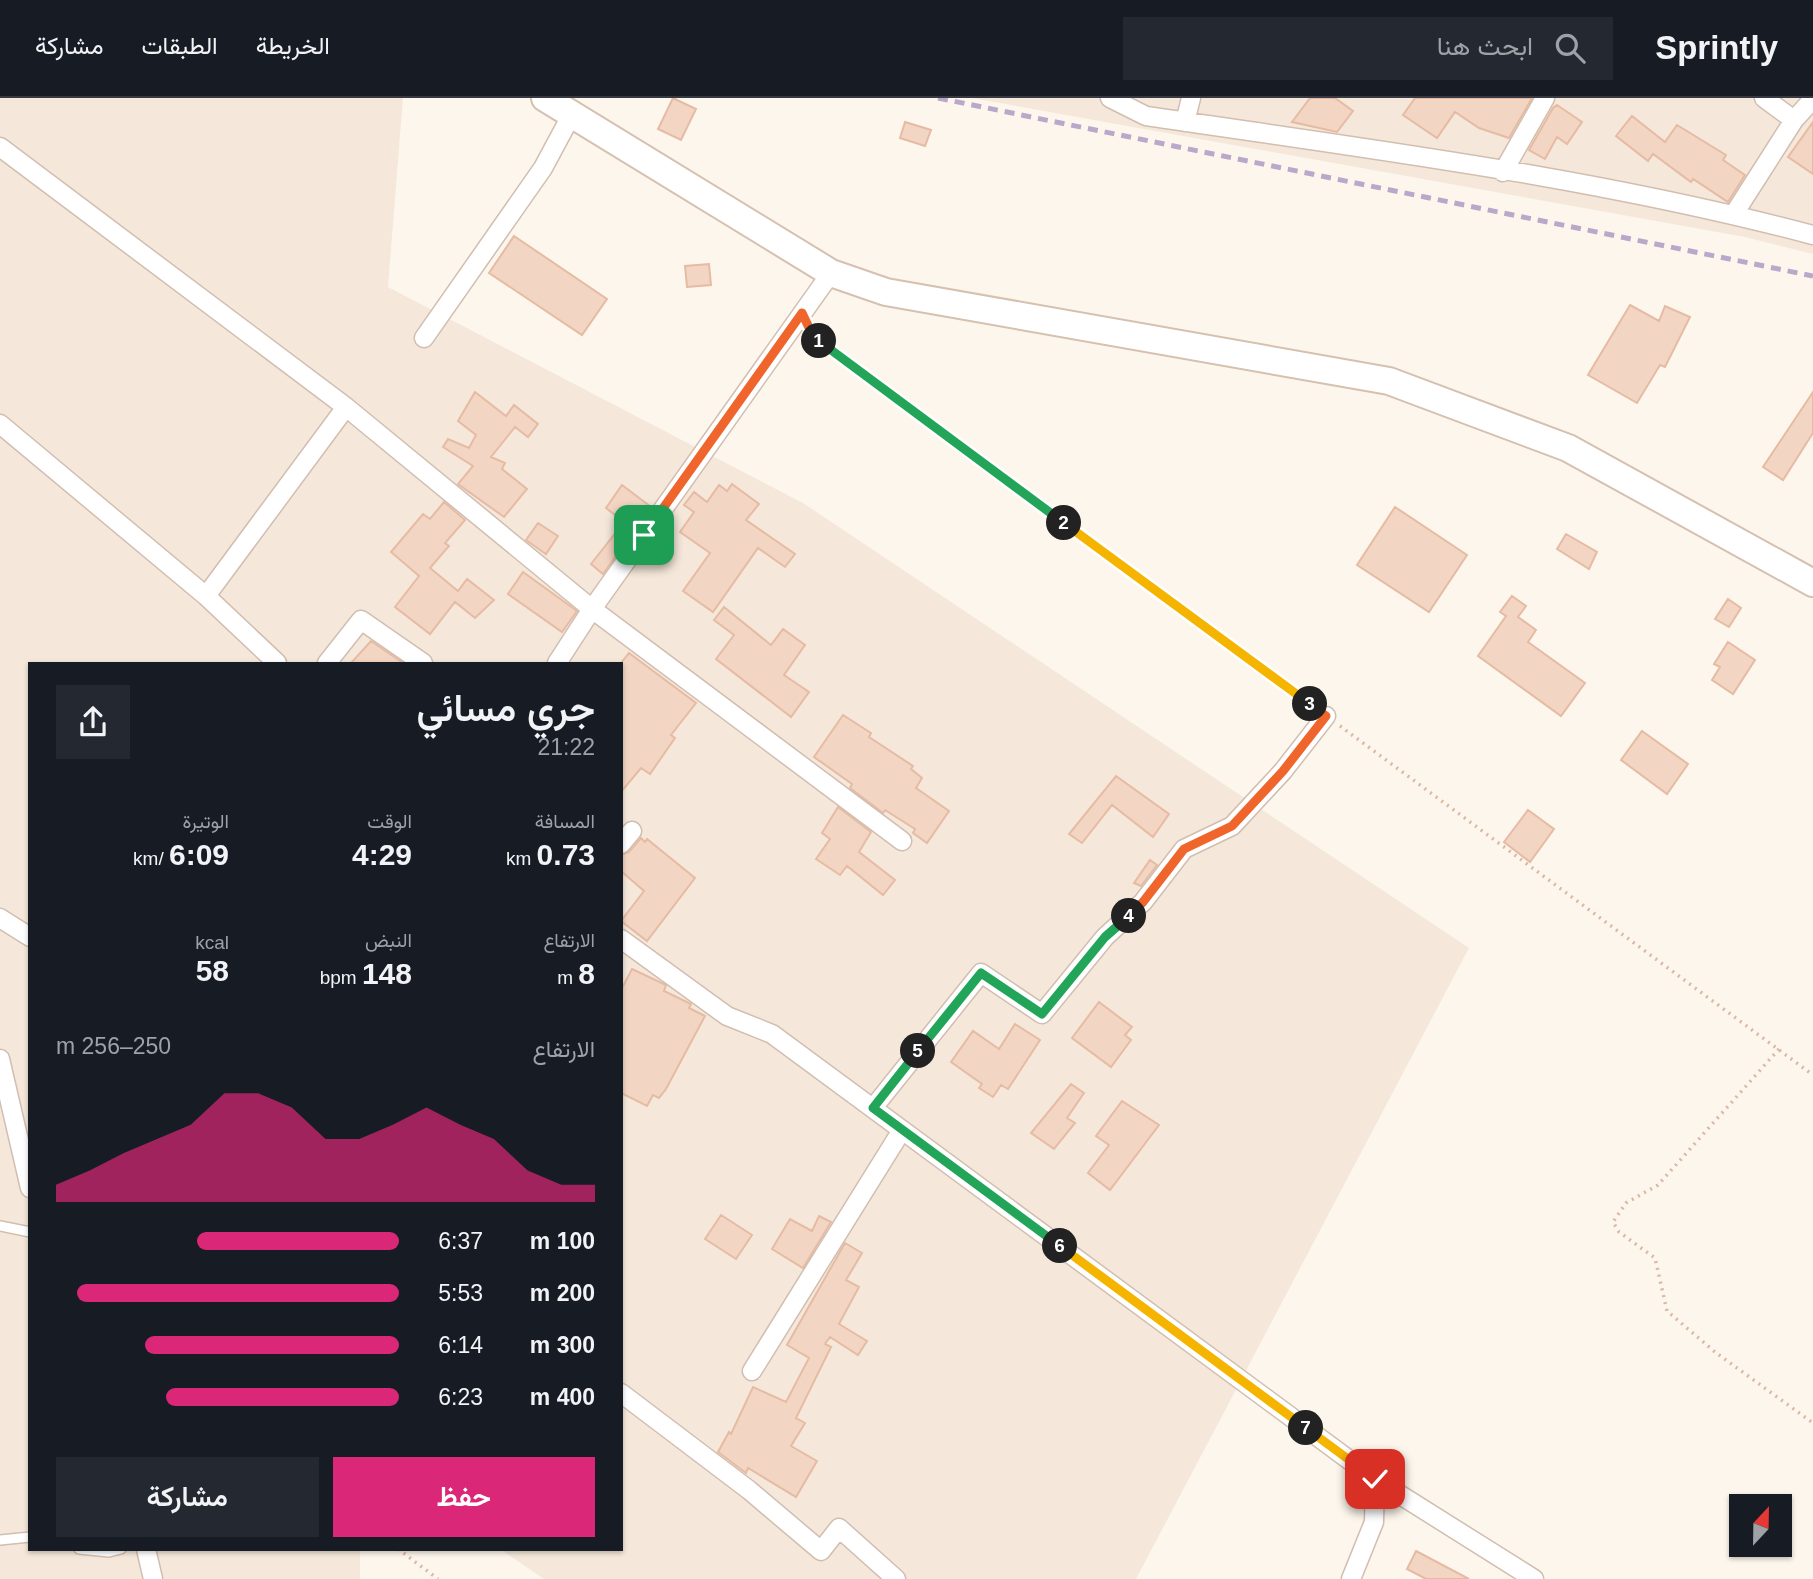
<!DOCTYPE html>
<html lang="ar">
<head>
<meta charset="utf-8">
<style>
	body { margin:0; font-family:Helvetica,Vazirmatn,sans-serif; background:#242831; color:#f1f3f6; direction:rtl; height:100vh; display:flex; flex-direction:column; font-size:26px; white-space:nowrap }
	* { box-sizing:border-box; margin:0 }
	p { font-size:23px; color:#9ea1a6 }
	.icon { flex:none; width:38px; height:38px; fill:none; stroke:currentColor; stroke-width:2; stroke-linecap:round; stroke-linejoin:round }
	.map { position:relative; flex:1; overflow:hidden; direction:ltr }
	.panel { position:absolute; left:28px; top:564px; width:595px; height:889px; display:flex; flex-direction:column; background:#171b24; border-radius:0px; box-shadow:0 2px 5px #0004; direction:rtl }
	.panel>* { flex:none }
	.needle { width:46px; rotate:22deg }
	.controls { position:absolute; left:1729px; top:1396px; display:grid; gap:14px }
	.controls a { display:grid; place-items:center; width:63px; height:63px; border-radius:0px; background:#171b24; box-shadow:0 2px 5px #0004; font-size:35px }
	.pin { position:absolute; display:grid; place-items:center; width:60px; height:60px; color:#fff; margin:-30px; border-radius:14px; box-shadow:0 4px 10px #0006 }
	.km { position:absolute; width:35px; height:35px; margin:-18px; border-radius:50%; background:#222; color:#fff; font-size:19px; line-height:35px; text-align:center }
	.round { display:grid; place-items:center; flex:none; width:74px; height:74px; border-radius:0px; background:#242831 }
	.head { display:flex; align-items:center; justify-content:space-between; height:119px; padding:0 28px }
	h1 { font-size:38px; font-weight:600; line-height:52px }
	.metrics { display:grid; grid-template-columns:repeat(3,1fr); gap:10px; height:119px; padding:7px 28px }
	.metrics div { display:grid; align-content:center }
	.metrics b { font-size:30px; font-weight:600 }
	.metrics small { font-size:19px; font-weight:400 }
	.metrics p { font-size:19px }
	.chart { height:196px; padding:14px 28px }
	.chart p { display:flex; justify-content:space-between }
	.chart svg { width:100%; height:126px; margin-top:7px; fill:#db2777; opacity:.7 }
	.primary-button { display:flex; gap:14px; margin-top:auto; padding:14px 28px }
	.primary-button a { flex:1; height:80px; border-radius:0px; background:#db2777; color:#fff; font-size:28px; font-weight:600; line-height:80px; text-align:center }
	.primary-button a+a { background:#242831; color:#f1f3f6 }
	ul { padding:0 28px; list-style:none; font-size:23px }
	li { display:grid; grid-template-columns:112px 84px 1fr; align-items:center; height:52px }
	li i { height:18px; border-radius:9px; background:#db2777 }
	header { display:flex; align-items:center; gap:42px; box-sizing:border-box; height:98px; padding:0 35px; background:#171b24; border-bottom:2px solid #363941 }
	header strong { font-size:33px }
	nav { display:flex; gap:38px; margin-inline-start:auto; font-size:24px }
	.search { width:490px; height:63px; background:#242831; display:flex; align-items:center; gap:18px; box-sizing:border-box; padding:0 24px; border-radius:0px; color:#9ea1a6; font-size:26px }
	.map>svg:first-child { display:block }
</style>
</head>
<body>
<header>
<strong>Sprintly</strong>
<div class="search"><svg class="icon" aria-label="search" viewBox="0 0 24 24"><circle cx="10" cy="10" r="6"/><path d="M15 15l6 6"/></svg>ابحث هنا</div>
<nav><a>الخريطة</a><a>الطبقات</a><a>مشاركة</a></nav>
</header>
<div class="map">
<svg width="1813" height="1481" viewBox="0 0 1813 1481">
	<rect width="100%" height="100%" fill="#fdf6ec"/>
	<!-- residential -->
	<path fill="#f5e8da" d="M 0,0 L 403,0 L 388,189 L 803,405 L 1469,850 L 1136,1481 L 544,1481 L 500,1451 L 621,1451 L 621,565 L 30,565 L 30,1451 L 360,1451 L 360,1481 L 0,1481 Z
		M 972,0 L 1813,0 L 1813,156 L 1745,139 Z"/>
	<!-- building -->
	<path fill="#f3d5c3" stroke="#e6bba3" stroke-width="2" d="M 673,0 L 696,11 L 681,42 L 658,31 Z
		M 1310,0 L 1335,0 L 1353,13 L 1337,34 L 1292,24 Z
		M 1415,0 L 1532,0 L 1509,40 L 1479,30 L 1455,14 L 1437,40 L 1403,17 Z
		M 1557,7 L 1582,24 L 1567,46 L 1557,39 L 1545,61 L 1529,52 L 1553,10 Z
		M 1632,18 L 1665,44 L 1677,27 L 1726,57 L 1723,62 L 1745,77 L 1728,104 L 1693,81 L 1691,84 L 1653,56 L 1648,63 L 1616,38 Z
		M 905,24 L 931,32 L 925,48 L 900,40 Z
		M 1813,24 L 1813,76 L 1788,59 Z
		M 514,138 L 607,201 L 582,237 L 489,175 Z
		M 709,166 L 711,187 L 687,189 L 685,168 Z
		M 1630,207 L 1659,223 L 1665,208 L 1690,219 L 1665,269 L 1660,267 L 1637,305 L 1588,277 Z
		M 475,294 L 506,318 L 514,307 L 538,326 L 528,339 L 515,329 L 491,359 L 505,365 L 502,371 L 527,391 L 504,419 L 458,386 L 473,368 L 443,349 L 448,341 L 469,350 L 476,337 L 458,323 Z
		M 1813,294 L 1813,335 L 1783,382 L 1763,369 Z
		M 732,386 L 759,406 L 746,422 L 795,456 L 785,469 L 758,450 L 713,514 L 683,493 L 710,455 L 680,434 L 694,414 L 684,407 L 694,394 L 707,404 L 719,387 L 727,393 Z
		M 622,387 L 651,409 L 603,476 L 591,466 L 624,424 L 606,410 Z
		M 444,404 L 465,422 L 445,445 L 449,448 L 430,470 L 458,493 L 467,481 L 494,502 L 475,520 L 455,504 L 430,536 L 395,509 L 419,478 L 391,454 L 423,416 L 430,421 Z
		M 1395,409 L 1467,457 L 1429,514 L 1357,467 Z
		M 538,425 L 558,438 L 546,456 L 526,442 Z
		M 1566,436 L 1597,454 L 1589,471 L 1557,451 Z
		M 523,474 L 577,513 L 562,534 L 508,496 Z
		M 1512,498 L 1526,508 L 1518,519 L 1536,532 L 1528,544 L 1585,585 L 1561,618 L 1478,558 L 1506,518 L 1500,514 Z
		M 1728,501 L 1741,510 L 1729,529 L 1715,521 Z
		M 724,509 L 771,547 L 783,531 L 805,547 L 784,577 L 809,594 L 791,619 L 716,561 L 734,537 L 714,522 Z
		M 371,543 L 403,565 L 351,565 Z
		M 1728,544 L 1755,562 L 1733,596 L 1712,582 L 1720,569 L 1714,566 Z
		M 629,555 L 696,605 L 671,637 L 675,640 L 650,676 L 641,670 L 621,694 L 621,565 Z
		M 843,617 L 871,635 L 869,639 L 913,668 L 911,671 L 922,680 L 916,690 L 949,713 L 927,745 L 913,735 L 915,731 L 885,712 L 883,715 L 850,690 L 852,686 L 814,659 Z
		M 1642,633 L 1688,666 L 1667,696 L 1621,662 Z
		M 1116,678 L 1169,716 L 1153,739 L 1112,707 L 1082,745 L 1069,736 Z
		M 838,709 L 871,734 L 859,754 L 895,782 L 883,797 L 847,768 L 840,777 L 816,761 L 830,741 L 822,735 Z
		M 1528,712 L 1554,731 L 1530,764 L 1504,744 Z
		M 641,740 L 645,744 L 647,741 L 695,780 L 647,843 L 621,823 L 644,793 L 621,773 L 621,757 L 629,754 Z
		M 1150,762 L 1157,767 L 1141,788 L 1134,785 Z
		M 632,871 L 666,887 L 664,893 L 691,906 L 689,910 L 705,918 L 666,991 L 659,1000 L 653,997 L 647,1008 L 621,995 L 621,892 Z
		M 1099,904 L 1132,929 L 1125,937 L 1131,942 L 1111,969 L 1072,940 Z
		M 1015,926 L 1040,942 L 1008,991 L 1001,987 L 993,999 L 979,990 L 982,986 L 951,964 L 973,933 L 999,951 Z
		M 1071,986 L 1084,995 L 1067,1020 L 1075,1025 L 1054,1051 L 1031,1035 Z
		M 1122,1003 L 1159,1027 L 1110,1092 L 1088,1075 L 1109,1047 L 1096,1038 Z
		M 721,1117 L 752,1137 L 736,1161 L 705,1141 Z
		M 819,1118 L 831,1124 L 803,1170 L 772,1151 L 790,1121 L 812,1133 Z
		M 845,1145 L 862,1155 L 846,1182 L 859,1189 L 839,1226 L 867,1243 L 858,1257 L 830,1239 L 825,1246 L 831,1249 L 796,1320 L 805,1325 L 791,1348 L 817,1363 L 796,1399 L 748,1370 L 746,1375 L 718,1354 L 729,1334 L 731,1336 L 753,1289 L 786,1304 L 809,1260 L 787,1247 Z
		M 1416,1453 L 1469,1481 L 1426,1481 L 1407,1471 Z"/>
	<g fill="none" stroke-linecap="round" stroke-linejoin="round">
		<!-- lane casing -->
		<g stroke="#d1beb0" stroke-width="12">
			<path id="lane" d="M 0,1128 L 30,1134
				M 0,1442 L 30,1439
				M 79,1451 L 109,1454 L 121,1451"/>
		</g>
		<!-- street casing -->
		<g stroke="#d1beb0" stroke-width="21">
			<path id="street" d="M 1110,0 L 1146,18 C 1369,51 1595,79 1813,137
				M 1794,22 L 1813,1
				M 1185,24 L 1191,0
				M 0,49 L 346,309 L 592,511 L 902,743
				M 1503,74 L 1545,0
				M 1734,116 L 1794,22 L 1764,0
				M 424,240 L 543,70 L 572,16
				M 0,326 L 206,498 L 277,565
				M 206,498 L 346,309
				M 327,565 L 361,522 L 423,565
				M 557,565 L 592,511 L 831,175
				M 621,746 L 632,733
				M 0,820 L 30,839
				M 621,841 L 727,918 L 772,936 L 1375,1381 L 1534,1481
				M 0,961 L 30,1090
				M 873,1010 L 981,875 L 1042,916 L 1105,839 L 1143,804 L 1184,751 L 1232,728 L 1283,673 L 1326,618
				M 752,1273 L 902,1032
				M 621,1295 L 749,1392 L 821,1453 L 839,1430 L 896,1481
				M 146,1451 L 153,1481
				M 1351,1481 L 1374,1424 L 1375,1381"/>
		</g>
		<!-- secondary casing -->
		<g stroke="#d6c0b0" stroke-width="30">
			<path id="secondary" d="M 545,0 L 831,175 L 886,194 L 1389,283 L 1568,350 L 1813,485"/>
		</g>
		<!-- path -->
		<path stroke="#d9b8a5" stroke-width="3.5" stroke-dasharray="2 5" stroke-linecap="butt" d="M 812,236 L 888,296 L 1311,607
			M 1340,628 L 1813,977
			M 1779,951 L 1658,1087 L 1626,1105 L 1613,1124 L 1619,1134 L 1655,1160 L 1667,1213 L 1715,1254 L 1813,1325
			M 398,1451 L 438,1481"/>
		<!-- lane -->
		<use href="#lane" stroke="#fff" stroke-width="9"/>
		<!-- street -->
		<use href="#street" stroke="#fff" stroke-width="18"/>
		<!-- secondary -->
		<use href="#secondary" stroke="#fff" stroke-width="26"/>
		<!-- rail -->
		<path stroke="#b9a8c9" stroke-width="5" stroke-dasharray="10 7" stroke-linecap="butt" d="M 938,0 L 1813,178"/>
	</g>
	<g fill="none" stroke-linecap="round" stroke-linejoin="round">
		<!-- split-1 casing -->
		<g stroke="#fff" stroke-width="14">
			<path id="split-1" d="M 644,437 L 802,215 L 813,238 L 819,243"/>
		</g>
		<!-- split-2 casing -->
		<g stroke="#fff" stroke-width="14">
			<path id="split-2" d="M 819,243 L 1064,425"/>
		</g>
		<!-- split-3 casing -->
		<g stroke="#fff" stroke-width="14">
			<path id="split-3" d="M 1064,425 L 1310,606"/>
		</g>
		<!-- split-4 casing -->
		<g stroke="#fff" stroke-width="14">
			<path id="split-4" d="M 1129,818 L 1143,804 L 1184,751 L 1232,728 L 1283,673 L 1326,618 L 1310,606"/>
		</g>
		<!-- split-5 casing -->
		<g stroke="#fff" stroke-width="14">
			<path id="split-5" d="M 918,953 L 981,875 L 1042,916 L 1105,839 L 1129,818"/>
		</g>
		<!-- split-6 casing -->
		<g stroke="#fff" stroke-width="14">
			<path id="split-6" d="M 918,953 L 873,1010 L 1060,1148"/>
		</g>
		<!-- split-7 casing -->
		<g stroke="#fff" stroke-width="14">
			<path id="split-7" d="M 1060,1148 L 1306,1330"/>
		</g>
		<!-- split-8 casing -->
		<g stroke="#fff" stroke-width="14">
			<path id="split-8" d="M 1306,1330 L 1375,1381"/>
		</g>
		<!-- split-1 -->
		<use href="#split-1" stroke="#f0652b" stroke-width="9"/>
		<!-- split-2 -->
		<use href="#split-2" stroke="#22a559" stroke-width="9"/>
		<!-- split-3 -->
		<use href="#split-3" stroke="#f5b400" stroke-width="9"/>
		<!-- split-4 -->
		<use href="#split-4" stroke="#f0652b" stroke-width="9"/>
		<!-- split-5 -->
		<use href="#split-5" stroke="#22a559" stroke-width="9"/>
		<!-- split-6 -->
		<use href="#split-6" stroke="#22a559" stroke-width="9"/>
		<!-- split-7 -->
		<use href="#split-7" stroke="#f5b400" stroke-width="9"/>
		<!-- split-8 -->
		<use href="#split-8" stroke="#f5b400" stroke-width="9"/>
	</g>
</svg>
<div class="controls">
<a><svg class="needle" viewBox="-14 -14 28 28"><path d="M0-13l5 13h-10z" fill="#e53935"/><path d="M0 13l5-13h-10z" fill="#9ea1a6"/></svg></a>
</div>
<div class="pin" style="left:644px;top:437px;background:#1e9e55"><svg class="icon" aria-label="arrive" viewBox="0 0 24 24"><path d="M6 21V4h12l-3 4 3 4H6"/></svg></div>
<div class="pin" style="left:1375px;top:1381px;background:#d93025"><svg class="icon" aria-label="check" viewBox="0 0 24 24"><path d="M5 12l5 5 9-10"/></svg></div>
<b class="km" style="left:819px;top:243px">1</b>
<b class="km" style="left:1064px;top:425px">2</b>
<b class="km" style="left:1310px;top:606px">3</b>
<b class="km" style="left:1129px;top:818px">4</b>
<b class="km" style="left:918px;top:953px">5</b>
<b class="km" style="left:1060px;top:1148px">6</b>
<b class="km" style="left:1306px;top:1330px">7</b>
<section class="panel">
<div class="head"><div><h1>جري مسائي</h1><p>21:22</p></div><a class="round"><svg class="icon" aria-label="share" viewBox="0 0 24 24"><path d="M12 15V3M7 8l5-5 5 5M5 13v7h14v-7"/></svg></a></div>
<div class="metrics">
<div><p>المسافة</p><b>0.73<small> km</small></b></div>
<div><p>الوقت</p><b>4:29</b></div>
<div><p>الوتيرة</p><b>6:09<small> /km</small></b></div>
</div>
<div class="metrics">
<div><p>الارتفاع</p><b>8<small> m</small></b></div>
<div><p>النبض</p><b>148<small> bpm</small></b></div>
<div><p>kcal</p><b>58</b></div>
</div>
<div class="chart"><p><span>الارتفاع</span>250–256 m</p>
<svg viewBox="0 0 160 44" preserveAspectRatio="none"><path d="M0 44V38L10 33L20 27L30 22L40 17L50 6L60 6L70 11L80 22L90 22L100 17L110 11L120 17L130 22L140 33L150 38L160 38V44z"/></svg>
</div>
<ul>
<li><b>100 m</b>6:37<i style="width:59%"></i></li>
<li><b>200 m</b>5:53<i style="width:94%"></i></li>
<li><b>300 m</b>6:14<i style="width:74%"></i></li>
<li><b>400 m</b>6:23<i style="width:68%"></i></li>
</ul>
<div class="primary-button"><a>حفظ</a><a>مشاركة</a></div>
</section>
</div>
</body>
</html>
